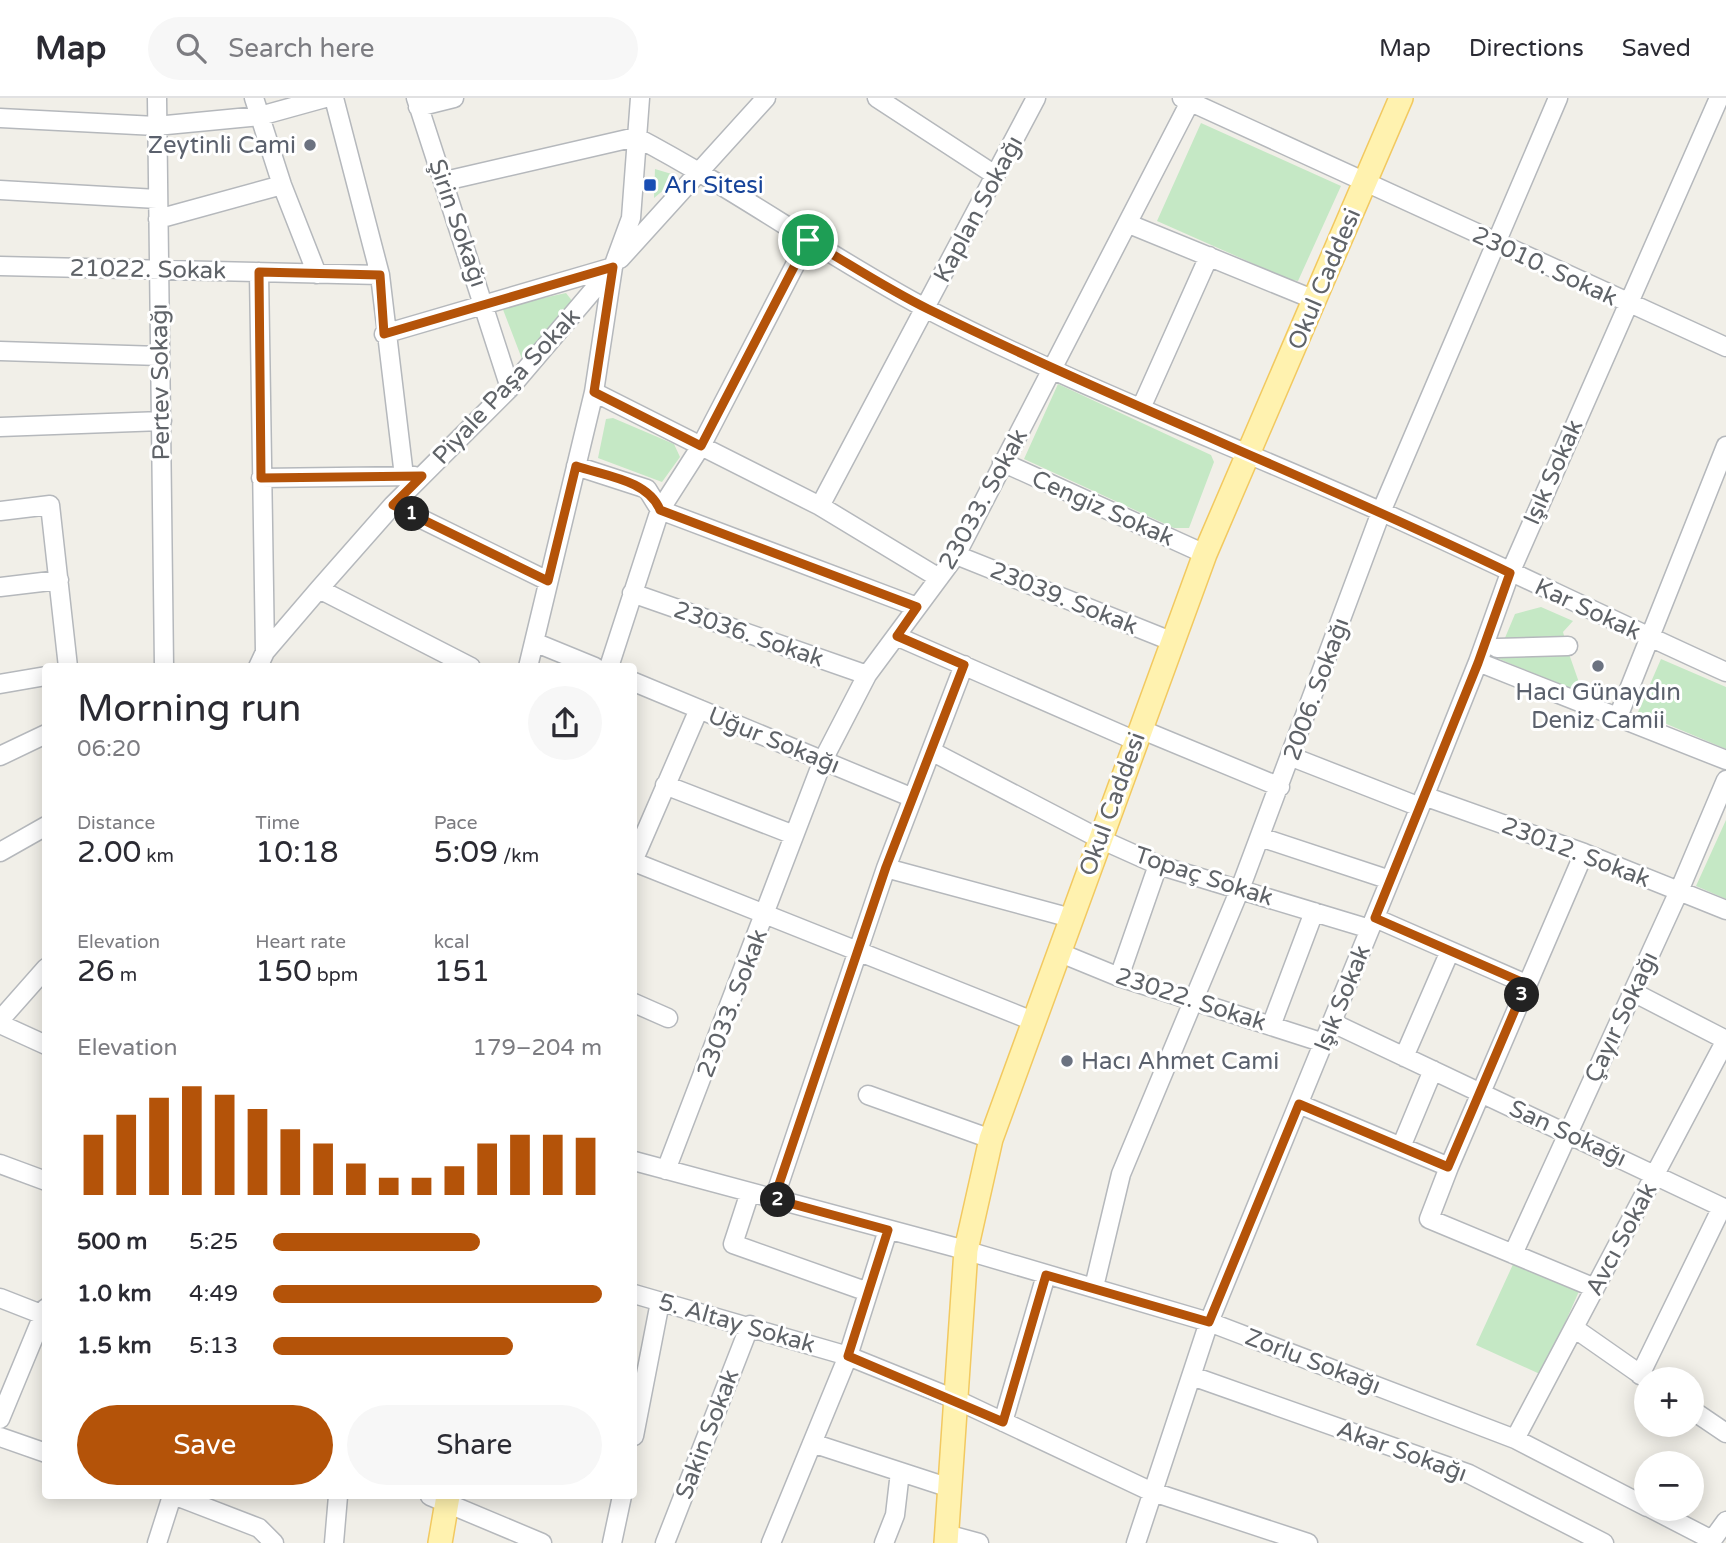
<!DOCTYPE html>
<html lang="en">
<head>
<meta charset="utf-8">
<style>
	body { margin:0; font-family:"Varela Round",sans-serif; background:#f7f7f7; color:#2b2b33; height:100vh; display:flex; flex-direction:column; font-size:26px; white-space:nowrap }
	* { box-sizing:border-box; margin:0 }
	p { font-size:23px; color:#7c7c81 }
	.icon { flex:none; width:38px; height:38px; fill:none; stroke:currentColor; stroke-width:2; stroke-linecap:round; stroke-linejoin:round }
	.map { position:relative; flex:1; overflow:hidden }
	.drawer { position:absolute; left:42px; top:565px; width:595px; height:836px; display:flex; flex-direction:column; background:#fff; border-radius:7px; box-shadow:0 4px 18px #0003 }
	.drawer>* { flex:none }
	.tools { position:absolute; left:1634px; top:1269px; display:grid; gap:14px }
	.tools a { display:grid; place-items:center; width:70px; height:70px; border-radius:50%; background:#fff; box-shadow:0 4px 18px #0003; font-size:35px }
	.pin { position:absolute; display:grid; place-items:center; width:60px; height:60px; color:#fff; margin:-30px; border:4px solid #fff; border-radius:50%; box-shadow:0 2px 7px #0007 }
	.km { position:absolute; width:35px; height:35px; margin:-18px; border-radius:50%; background:#222; color:#fff; font-size:19px; line-height:35px; text-align:center }
	.round { display:grid; place-items:center; flex:none; width:74px; height:74px; border-radius:37px; background:#f7f7f7 }
	.overview { display:flex; align-items:center; justify-content:space-between; height:119px; padding:0 35px }
	h1 { font-size:38px; font-weight:600; line-height:52px }
	.figures { display:grid; grid-template-columns:repeat(3,1fr); gap:10px; height:119px; padding:7px 35px }
	.figures div { display:grid; align-content:center }
	.figures b { font-size:30px; font-weight:600 }
	.figures small { font-size:19px; font-weight:400 }
	.figures p { font-size:19px }
	.chart { height:196px; padding:14px 35px }
	.chart p { display:flex; justify-content:space-between }
	.chart svg { width:100%; height:126px; margin-top:7px; stroke:#b45309; stroke-width:6 }
	.primary-button { display:flex; gap:14px; margin-top:auto; padding:14px 35px }
	.primary-button a { flex:1; height:80px; border-radius:42px; background:#b45309; color:#fff; font-size:28px; font-weight:600; line-height:80px; text-align:center }
	.primary-button a+a { background:#f7f7f7; color:#2b2b33 }
	ul { padding:0 35px; list-style:none; font-size:23px }
	li { display:grid; grid-template-columns:112px 84px 1fr; align-items:center; height:52px }
	li i { height:18px; border-radius:9px; background:#b45309 }
	header { display:flex; align-items:center; gap:42px; box-sizing:border-box; height:98px; padding:0 35px; background:#fff; border-bottom:2px solid #e1e1e2 }
	header strong { font-size:33px }
	nav { display:flex; gap:38px; margin-inline-start:auto; font-size:24px }
	.search { width:490px; height:63px; background:#f7f7f7; display:flex; align-items:center; gap:18px; box-sizing:border-box; padding:0 24px; border-radius:38px; color:#7c7c81; font-size:26px }
	.map>svg:first-child { display:block }
</style>
</head>
<body>
<header>
<strong>Map</strong>
<div class="search"><svg class="icon" aria-label="search" viewBox="0 0 24 24"><circle cx="10" cy="10" r="6"/><path d="M15 15l6 6"/></svg>Search here</div>
<nav><a>Map</a><a>Directions</a><a>Saved</a></nav>
</header>
<div class="map">
<svg width="1726" height="1445" viewBox="0 0 1726 1445">
	<rect width="100%" height="100%" fill="#f1efe8"/>
	<!-- green -->
	<path fill="#c5e8c5" d="M 1201,25 L 1341,88 L 1298,183 L 1288,181 L 1157,123 Z
		M 655,71 L 675,77 L 677,81 L 654,100 Z
		M 566,195 L 573,204 L 522,261 L 502,209 Z
		M 1058,286 L 1211,357 L 1214,364 L 1189,430 L 1174,430 L 1024,361 Z
		M 613,320 L 674,346 L 680,359 L 662,384 L 598,360 L 606,321 Z
		M 1541,509 L 1573,523 L 1563,534 L 1566,545 L 1502,547 L 1515,516 Z
		M 1500,552 L 1568,553 L 1583,596 L 1497,560 Z
		M 1661,561 L 1726,589 L 1726,651 L 1638,614 Z
		M 1726,722 L 1726,801 L 1696,788 Z
		M 1515,1162 L 1580,1191 L 1542,1277 L 1476,1247 Z"/>
	<g fill="none" stroke-linecap="round" stroke-linejoin="round">
		<!-- minor casing -->
		<g stroke="#b5b8bc" stroke-width="21">
			<path id="minor" d="M 157,0 L 164,569
				M 254,0 L 282,87 L 317,176
				M 334,0 L 380,177 L 404,378
				M 416,0 L 510,290
				M 877,0 L 995,77
				M 1182,0 L 1726,249
				M 418,9 L 454,0
				M 0,20 L 156,28 L 260,18 L 325,0
				M 445,83 L 636,39 C 735,91 826,157 925,210 C 1073,287 1230,346 1382,414 C 1497,466 1611,522 1726,574
				M 0,92 L 157,101
				M 158,121 L 282,87
				M 1129,126 L 1315,202
				M 620,161 L 766,0
				M 0,168 L 380,177
				M 259,174 L 265,554
				M 384,236 L 613,169
				M 0,253 L 160,258
				M 594,294 L 820,408 L 939,480
				M 1141,310 L 1209,158
				M 0,329 L 162,323
				M 1002,364 L 1205,456
				M 576,368 L 647,391 L 660,412 L 917,509
				M 261,380 L 415,378
				M 393,407 L 548,483
				M 820,408 L 1036,0
				M 0,413 L 50,407 L 68,569
				M 956,457 L 1171,543
				M 0,489 L 59,482
				M 319,491 L 471,569
				M 632,495 L 867,577
				M 896,538 L 1136,643
				M 534,544 L 595,569
				M 1497,550 L 1568,548
				M 1478,564 L 1726,662
				M 258,569 L 265,554 L 319,491 L 393,407 L 510,290 L 613,169 L 631,120 L 640,0
				M 528,569 L 594,294 L 613,169
				M 609,569 L 660,412 L 701,348 L 808,142
				M 634,584 L 913,700
				M 0,586 L 46,578
				M 1618,619 L 1726,348
				M 1140,631 L 1280,689
				M 931,653 L 1100,741 L 1158,767 L 1370,831
				M 0,658 L 46,636
				M 1292,659 L 1420,709
				M 665,687 L 794,737
				M 1424,698 L 1584,755 L 1726,812
				M 1260,739 L 1390,782
				M 0,754 L 46,728
				M 1584,755 L 1449,1069 L 1429,1121 L 1595,1190
				M 634,761 L 699,611
				M 634,764 L 1033,923
				M 886,770 L 1071,820
				M 1375,820 L 1526,886
				M 1058,854 L 1119,879 L 1324,945
				M 1119,879 L 1158,767
				M 1633,894 L 1726,942
				M 634,905 L 668,920
				M 0,922 L 46,870
				M 1333,925 L 1726,1111
				M 0,926 L 46,947
				M 1271,928 L 1314,814
				M 1404,959 L 1450,853
				M 868,997 L 991,1041
				M 1299,1006 L 1449,1069
				M 1401,1049 L 1433,972
				M 634,1063 L 954,1149 L 1209,1224 L 1515,1341 L 1647,1409
				M 0,1066 L 46,1083
				M 666,1072 L 823,662 L 867,577 L 956,457 L 1192,0
				M 750,1094 L 733,1146 L 868,1194
				M 774,1101 L 886,770 L 964,567
				M 1513,1156 L 1679,793 L 1726,682
				M 1094,1189 L 1121,1076 L 1240,791 L 1381,414 L 1558,0
				M 634,1196 L 848,1258 L 957,1302 L 1150,1393 L 1308,1445
				M 0,1200 L 46,1218
				M 1574,1230 L 1647,1281
				M 1640,1277 L 1722,1109
				M 1192,1278 L 1469,1376 L 1604,1445
				M 1692,1312 L 1726,1335
				M 0,1321 L 46,1210
				M 1003,1324 L 1046,1177
				M 634,1338 L 660,1204
				M 0,1339 L 46,1355
				M 1515,1341 L 1726,942
				M 812,1345 L 950,1390
				M 176,1398 L 259,1430 L 274,1445
				M 430,1398 L 542,1445
				M 1650,1410 L 1712,1442
				M 946,1436 L 979,1445
				M 157,1445 L 172,1398
				M 334,1445 L 338,1398
				M 612,1445 L 622,1398
				M 665,1445 L 750,1227
				M 771,1445 L 848,1258 L 888,1132
				M 884,1445 L 895,1417 L 900,1374
				M 1136,1445 L 1209,1224 L 1420,709 L 1478,564 L 1510,475 L 1719,0
				M 1710,1445 L 1726,1423"/>
		</g>
		<!-- major casing -->
		<g stroke="#f2c960" stroke-width="26">
			<path id="major" d="M 440,1445 L 448,1398
				M 946,1445 L 966,1152 L 991,1041 L 1205,456 L 1401,0"/>
		</g>
		<!-- minor -->
		<use href="#minor" stroke="#fff" stroke-width="18"/>
		<!-- major -->
		<use href="#major" stroke="#fff2af" stroke-width="23"/>
	</g>
	<g fill="none" stroke-linecap="round" stroke-linejoin="round">
		<!-- route casing -->
		<g stroke="#fff" stroke-width="14">
			<path id="route" d="M 808,142 C 848,165 887,191 928,211 C 1119,305 1318,382 1510,475 L 1478,565 L 1375,820 L 1526,886 L 1448,1069 L 1299,1006 L 1209,1224 L 1046,1177 L 1003,1324 L 848,1258 L 888,1132 L 774,1101 L 886,769 L 964,567 L 897,538 L 917,509 L 660,412 C 648,382 605,378 576,368 L 548,483 L 393,407 L 422,378 L 261,380 L 259,174 L 380,177 L 384,236 L 613,169 L 594,294 L 701,348 Z"/>
		</g>
		<!-- route -->
		<use href="#route" stroke="#b45309" stroke-width="9"/>
	</g>
	<!-- markers -->
	<g fill="#6b7280" stroke="#fff" stroke-width="2.5">
		<circle cx="310" cy="47" r="7"/>
		<circle cx="1598" cy="568" r="7"/>
		<circle cx="1067" cy="963" r="7"/>
	</g>
	<rect fill="#1a4fb4" stroke="#fff" stroke-width="2.5" x="643" y="80" width="14" height="14" rx="3.5"/>
	<g text-anchor="middle" stroke-width="6" stroke-linejoin="round" paint-order="stroke">
		<!-- worship labels -->
		<g font-size="24" fill="#5b616d" stroke="#fff" text-anchor="end">
			<text x="296" y="55">Zeytinli Cami</text>
			<text x="1598" y="602" text-anchor="middle">Hacı Günaydın<tspan x="1598" dy="28">Deniz Camii</tspan></text>
			<text x="1081" y="971" text-anchor="start">Hacı Ahmet Cami</text>
		</g>
		<!-- transit labels -->
		<g font-size="24" fill="#164399" stroke="#fff" text-anchor="start">
			<text x="664" y="95">Arı Sitesi</text>
		</g>
		<!-- street labels -->
		<g font-size="24" fill="#5f6368" stroke="#fff">
			<text transform="translate(978 111) rotate(-62)" y="8">Kaplan Sokağı</text>
			<text transform="translate(458 125) rotate(71)" y="8">Şirin Sokağı</text>
			<text transform="translate(1545 168) rotate(25)" y="8">23010. Sokak</text>
			<text transform="translate(148 171) rotate(1)" y="8">21022. Sokak</text>
			<text transform="translate(1324 181) rotate(-67)" y="8">Okul Caddesi</text>
			<text transform="translate(160 284) rotate(-91)" y="8">Pertev Sokağı</text>
			<text transform="translate(506 288) rotate(-47)" y="8">Piyale Paşa Sokak</text>
			<text transform="translate(1553 374) rotate(-66)" y="8">Işık Sokak</text>
			<text transform="translate(983 401) rotate(-61)" y="8">23033. Sokak</text>
			<text transform="translate(1103 410) rotate(24)" y="8">Cengiz Sokak</text>
			<text transform="translate(1064 500) rotate(22)" y="8">23039. Sokak</text>
			<text transform="translate(1588 511) rotate(25)" y="8">Kar Sokak</text>
			<text transform="translate(749 536) rotate(19)" y="8">23036. Sokak</text>
			<text transform="translate(1316 591) rotate(-70)" y="8">2006. Sokağı</text>
			<text transform="translate(774 642) rotate(22)" y="8">Uğur Sokağı</text>
			<text transform="translate(1112 706) rotate(-70)" y="8">Okul Caddesi</text>
			<text transform="translate(1576 754) rotate(21)" y="8">23012. Sokak</text>
			<text transform="translate(1204 778) rotate(18)" y="8">Topaç Sokak</text>
			<text transform="translate(1342 900) rotate(-68)" y="8">Işık Sokak</text>
			<text transform="translate(1191 901) rotate(18)" y="8">23022. Sokak</text>
			<text transform="translate(732 905) rotate(-69)" y="8">23033. Sokak</text>
			<text transform="translate(1621 919) rotate(-65)" y="8">Çayır Sokağı</text>
			<text transform="translate(1568 1035) rotate(25)" y="8">San Sokağı</text>
			<text transform="translate(1621 1141) rotate(-62)" y="8">Avcı Sokak</text>
			<text transform="translate(737 1225) rotate(16)" y="8">5. Altay Sokak</text>
			<text transform="translate(1313 1263) rotate(21)" y="8">Zorlu Sokağı</text>
			<text transform="translate(707 1336) rotate(-69)" y="8">Sakin Sokak</text>
			<text transform="translate(1402 1353) rotate(20)" y="8">Akar Sokağı</text>
		</g>
	</g>
</svg>
<div class="tools">
<a>+</a>
<a>−</a>
</div>
<div class="pin" style="left:808px;top:142px;background:#1e9e55"><svg class="icon" aria-label="arrive" viewBox="0 0 24 24"><path d="M6 21V4h12l-3 4 3 4H6"/></svg></div>
<b class="km" style="left:412px;top:416px">1</b>
<b class="km" style="left:778px;top:1102px">2</b>
<b class="km" style="left:1522px;top:897px">3</b>
<section class="drawer">
<div class="overview"><div><h1>Morning run</h1><p>06:20</p></div><a class="round"><svg class="icon" aria-label="share" viewBox="0 0 24 24"><path d="M12 15V3M7 8l5-5 5 5M5 13v7h14v-7"/></svg></a></div>
<div class="figures">
<div><p>Distance</p><b>2.00<small> km</small></b></div>
<div><p>Time</p><b>10:18</b></div>
<div><p>Pace</p><b>5:09<small> /km</small></b></div>
</div>
<div class="figures">
<div><p>Elevation</p><b>26<small> m</small></b></div>
<div><p>Heart rate</p><b>150<small> bpm</small></b></div>
<div><p>kcal</p><b>151</b></div>
</div>
<div class="chart"><p><span>Elevation</span>179–204 m</p>
<svg viewBox="0 0 160 44" preserveAspectRatio="none"><path d="M5 44V23M15 44V16M25 44V10M35 44V6M45 44V9M55 44V14M65 44V21M75 44V26M85 44V33M95 44V38M105 44V38M115 44V34M125 44V26M135 44V23M145 44V23M155 44V24"/></svg>
</div>
<ul>
<li><b>500 m</b>5:25<i style="width:63%"></i></li>
<li><b>1.0 km</b>4:49<i style="width:100%"></i></li>
<li><b>1.5 km</b>5:13<i style="width:73%"></i></li>
</ul>
<div class="primary-button"><a>Save</a><a>Share</a></div>
</section>
</div>
</body>
</html>
